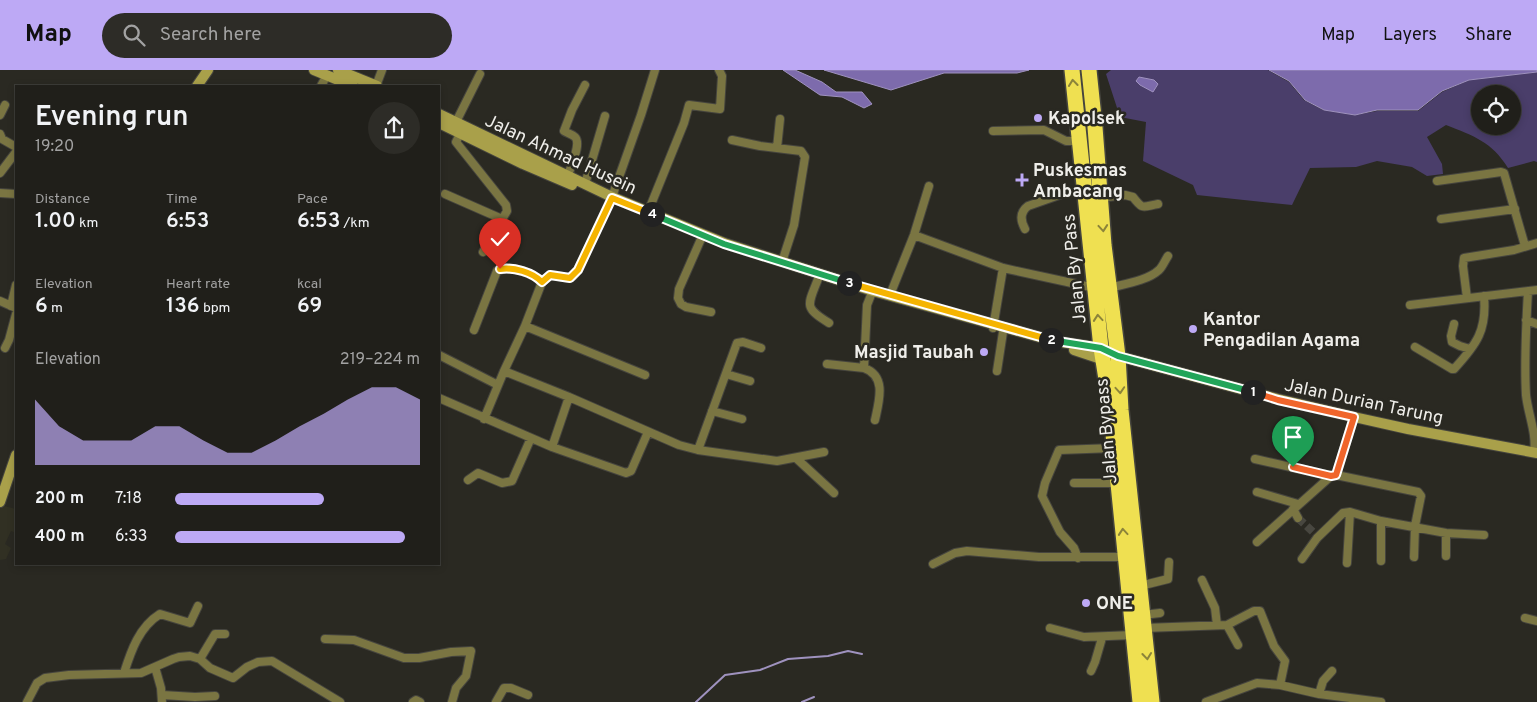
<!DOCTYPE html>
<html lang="en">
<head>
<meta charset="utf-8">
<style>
	body { margin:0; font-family:Overpass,sans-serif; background:#2d2c27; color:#f1f3f6; height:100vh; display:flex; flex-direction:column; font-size:19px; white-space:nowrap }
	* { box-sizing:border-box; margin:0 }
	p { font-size:16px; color:#a2a2a2 }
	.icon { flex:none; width:28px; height:28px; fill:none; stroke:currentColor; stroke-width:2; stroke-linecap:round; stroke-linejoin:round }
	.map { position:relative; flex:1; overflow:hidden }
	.details { position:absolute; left:15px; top:15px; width:425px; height:480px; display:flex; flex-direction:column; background:#201f1a; border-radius:0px; box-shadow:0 2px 8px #0003,0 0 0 1px #3d3d39 }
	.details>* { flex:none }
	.controls { position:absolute; left:1471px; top:15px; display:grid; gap:10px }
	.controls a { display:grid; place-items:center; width:50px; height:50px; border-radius:50%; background:#201f1a; box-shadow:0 2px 8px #0003,0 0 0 1px #3d3d39; font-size:25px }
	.pin { position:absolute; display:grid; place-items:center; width:42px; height:42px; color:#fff; margin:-51px -21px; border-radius:50% 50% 50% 0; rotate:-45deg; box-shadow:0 0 5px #0007 }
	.pin .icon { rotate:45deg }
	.km { position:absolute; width:25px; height:25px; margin:-12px; border-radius:50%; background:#222; color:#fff; font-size:14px; line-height:25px; text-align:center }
	.round { display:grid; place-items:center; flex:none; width:52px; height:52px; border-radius:26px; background:#2d2c27 }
	.headline { display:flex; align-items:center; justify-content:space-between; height:85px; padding:0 20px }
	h1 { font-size:28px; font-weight:600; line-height:38px }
	.metrics { display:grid; grid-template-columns:repeat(3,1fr); gap:8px; height:85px; padding:5px 20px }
	.metrics div { display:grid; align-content:center }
	.metrics b { font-size:21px; font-weight:600 }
	.metrics small { font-size:14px; font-weight:400 }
	.metrics p { font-size:14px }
	.chart { height:140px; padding:10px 20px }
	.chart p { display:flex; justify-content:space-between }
	.chart svg { width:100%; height:90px; margin-top:5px; fill:#bda9f5; opacity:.7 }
	ul { padding:0 20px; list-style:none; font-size:16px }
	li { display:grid; grid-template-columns:80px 60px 1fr; align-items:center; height:38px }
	li i { height:12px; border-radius:6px; background:#bda9f5 }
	header { display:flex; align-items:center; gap:30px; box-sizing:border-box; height:70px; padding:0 25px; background:#bda9f5; color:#111 }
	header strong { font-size:24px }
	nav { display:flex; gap:28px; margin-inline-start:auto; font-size:18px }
	.search { width:350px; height:45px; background:#2d2c27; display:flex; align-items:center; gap:12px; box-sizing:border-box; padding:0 18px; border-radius:28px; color:#a2a2a2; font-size:19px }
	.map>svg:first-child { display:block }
</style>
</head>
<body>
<header>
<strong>Map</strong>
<div class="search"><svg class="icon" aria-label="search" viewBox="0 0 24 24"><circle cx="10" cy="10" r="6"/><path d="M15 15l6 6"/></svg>Search here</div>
<nav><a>Map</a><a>Layers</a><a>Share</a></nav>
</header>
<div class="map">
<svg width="1537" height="632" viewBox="0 0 1537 632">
	<rect width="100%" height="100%" fill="#2a2922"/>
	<!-- built -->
	<path fill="#313023" d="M 0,435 L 16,439 L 16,463 L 11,461 L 5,474 L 11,478 L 6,489 L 0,490 Z"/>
	<!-- green -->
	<path fill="#4a3e6a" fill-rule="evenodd" d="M 1111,0 L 1268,0 L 1289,12 L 1304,30 L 1323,40 L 1355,45 L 1377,41 L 1418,41 L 1442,22 L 1469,10 L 1537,2 L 1537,92 L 1534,91 L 1508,98 C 1492,72 1474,66 1446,55 L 1427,67 L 1442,94 L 1443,104 L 1427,106 L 1412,97 L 1377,91 L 1356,97 L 1310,98 L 1292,135 L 1197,125 L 1193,115 L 1143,91 L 1146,52 L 1120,47 L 1106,4 ZM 1480,24 L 1512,24 L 1512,56 L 1480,56 Z"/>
	<!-- water -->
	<path fill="#7d6bac" stroke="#9f92bf" d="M 783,0 L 795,0 L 822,12 L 836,22 L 862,22 L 872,34 L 864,38 L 842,27 L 820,25 Z
		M 824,0 L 1029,0 L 1017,3 L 944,3 L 891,20 Z
		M 1269,0 L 1537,0 L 1537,2 L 1469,10 L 1442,21 L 1418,40 L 1377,40 L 1355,45 L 1324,40 L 1305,30 L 1289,11 Z
		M 1139,7 L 1154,10 L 1158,14 L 1153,22 L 1140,15 L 1136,11 Z"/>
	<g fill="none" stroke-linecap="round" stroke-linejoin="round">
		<!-- stream -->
		<path stroke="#9f92bf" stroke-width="2" d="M 696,632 L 725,605 L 760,600 L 788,589 L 828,586 L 848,581 L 862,584
			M 802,632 L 814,627"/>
		<!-- street-tunnel -->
		<path stroke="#484740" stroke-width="8" stroke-dasharray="8 4" stroke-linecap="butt" d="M 1298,448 L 1313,462"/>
		<!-- street casing -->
		<g stroke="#46453e" stroke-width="10">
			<path id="street" d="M 321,16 L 327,5
				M 376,16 L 382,0
				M 0,45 L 5,35
				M 456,52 L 480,4
				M 993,61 L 1044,60 L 1066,71 L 1079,71
				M 0,64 L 2,69 L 16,77
				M 460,64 L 456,72 L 506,135 L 507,141 L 483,182
				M 732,70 L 760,76 L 801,81 L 805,87 L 794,155 L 782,192
				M 777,78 L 780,49
				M 0,103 L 16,82
				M 568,106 C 570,97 582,74 575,67 C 572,64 567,63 564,61 L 572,40 L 585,15
				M 1437,111 L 1501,102 L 1504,103 L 1525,176
				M 585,114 L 605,46
				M 0,123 L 16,124
				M 445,124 L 502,149
				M 1098,128 L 1125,125 L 1133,127 C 1143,140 1142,137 1158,134
				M 648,142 L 684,53 L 689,35 L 720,39 L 722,6 L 719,0
				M 1441,149 L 1515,139
				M 1025,159 C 1020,150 1020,142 1028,136 L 1062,124 L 1085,121
				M 914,165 L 1003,198 L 1095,218
				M 701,169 L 679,219 L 678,228 L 681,234 L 686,237 L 711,242
				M 818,209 C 808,235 803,237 829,253
				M 1109,218 C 1124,214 1147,211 1159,200 C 1163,196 1165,190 1168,186
				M 1528,221 C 1526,256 1524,290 1526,325 C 1528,344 1537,364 1534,382
				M 890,225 L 914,165 L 929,116
				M 1467,228 L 1463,196 L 1464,188 L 1514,180 L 1537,173
				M 0,231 L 16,238
				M 1410,235 L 1537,220
				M 11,236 L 16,215
				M 1526,250 L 1537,254
				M 1454,254 L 1451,266 L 1452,272 L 1460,276 L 1470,279
				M 525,256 L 504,301 L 569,327 L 679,375 L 698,380 L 737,273 L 743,272 L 761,278
				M 993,258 L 1003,198
				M 474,260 L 497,201 C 510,194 532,203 542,212
				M 1415,277 L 1452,299 L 1454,299 C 1477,274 1487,260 1484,226
				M 5,278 L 9,270 L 16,244
				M 439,285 L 498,315
				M 827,294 L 864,298 L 867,235 L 871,225
				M 864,298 C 887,306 879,331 875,350
				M 997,301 L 1003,262
				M 726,304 L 750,311
				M 645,305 L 525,256 L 542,212 C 552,201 555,206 568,208 L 573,206 L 578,200 L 612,127 L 641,45 L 655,0
				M 439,328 L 552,377 L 626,403 L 631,401 L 648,362
				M 712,341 L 742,349
				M 484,349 L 504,301
				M 552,377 L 569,327
				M 698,380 L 777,391 L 824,382
				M 796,388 L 834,423
				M 1255,389 L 1331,406
				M 1336,405 L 1418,422 L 1421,426 L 1415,456 L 1414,487
				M 468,410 L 478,403 L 502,413 L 512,411 L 531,368
				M 1074,413 L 1117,413
				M 1257,422 L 1298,434
				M 1293,439 L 1298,448
				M 1257,472 L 1331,406 L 1336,405 L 1354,347
				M 1446,486 L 1446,463
				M 1078,488 L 1074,478 L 1060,462 L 1042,426 L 1045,413 L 1059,380 L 1114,378
				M 1302,489 L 1317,468 L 1343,443 L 1350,442 L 1381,451 L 1446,463 L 1484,465
				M 1381,491 L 1381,451
				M 1347,493 L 1350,442
				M 933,494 L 955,483 L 967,481 L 1039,487 L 1125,487
				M 1202,510 L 1215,538 L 1217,555
				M 1140,516 L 1168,509 L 1169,492
				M 1143,545 L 1160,543
				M 1525,548 L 1537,551
				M 1227,555 L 1238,575
				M 1050,558 L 1084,567 L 1133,565
				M 1144,558 L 1227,555 L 1254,541 L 1260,541 L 1274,576 L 1285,591 L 1280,615
				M 325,569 L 354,570 L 404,588 L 419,588 L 451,582 L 471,581 L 466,606 L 456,618 L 452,632
				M 200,589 L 215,564 L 225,564
				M 155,597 L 161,618 L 162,632
				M 1091,601 L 1095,592 L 1102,568
				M 124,603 C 131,581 139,557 160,544 L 190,553 L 198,536
				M 1319,624 L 1323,611 L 1332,601
				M 162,625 L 195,627 L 215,626
				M 27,632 L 37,613 L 45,608 L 69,605 L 141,603 L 173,589 L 179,587 L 190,586 L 200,589 L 210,598 L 233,608 L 247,597 L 258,592 L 272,591 L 340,632
				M 413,632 L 416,630 L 420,632
				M 496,632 L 504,618 L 511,618 L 528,625
				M 1206,632 L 1257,613 L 1280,615 L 1319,624 L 1381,632"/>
		</g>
		<!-- secondary casing -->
		<g stroke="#46453e" stroke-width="12">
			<path id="secondary" d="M 314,0 L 353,16
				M 338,0 L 377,16
				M 197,16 L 208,0
				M 439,44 L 612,127 L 724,173 L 873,221 L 1054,271 L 1101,278 L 1118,286 L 1278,329 L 1354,347 L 1408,359 L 1537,383
				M 439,53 L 523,94 L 572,115
				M 1074,280 L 1104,290
				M 0,432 L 16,385"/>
		</g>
		<!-- highway casing -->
		<g stroke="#46453e" stroke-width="18">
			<path id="highway" d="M 1072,0 L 1101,278 L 1110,334 L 1140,632
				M 1089,0 L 1095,57 L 1104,175 L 1118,286 L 1121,340 L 1152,632"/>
		</g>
		<!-- street -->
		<use href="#street" stroke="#7a7542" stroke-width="8"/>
		<!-- secondary -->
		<use href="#secondary" stroke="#a9a04a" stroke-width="10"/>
		<!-- highway -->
		<use href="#highway" stroke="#efe051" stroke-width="15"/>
	</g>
	<!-- one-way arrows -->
	<defs><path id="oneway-chevron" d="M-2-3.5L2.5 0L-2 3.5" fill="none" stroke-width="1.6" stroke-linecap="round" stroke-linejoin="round" transform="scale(1.25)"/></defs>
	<g stroke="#8c843a">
		<use href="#oneway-chevron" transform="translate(1073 13) rotate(-96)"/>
		<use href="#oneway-chevron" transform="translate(1103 158) rotate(85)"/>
		<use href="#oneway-chevron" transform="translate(1098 248) rotate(-95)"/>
		<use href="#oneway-chevron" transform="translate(1120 320) rotate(86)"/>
		<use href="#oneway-chevron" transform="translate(1123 462) rotate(-95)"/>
		<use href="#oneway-chevron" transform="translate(1147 586) rotate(84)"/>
	</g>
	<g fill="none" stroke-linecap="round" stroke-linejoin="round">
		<!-- split-1 casing -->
		<g stroke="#fff" stroke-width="10">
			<path id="split-1" d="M 1253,322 L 1278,330 L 1354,347 L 1336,405 L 1331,406 L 1293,397"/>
		</g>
		<!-- split-2 casing -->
		<g stroke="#fff" stroke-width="10">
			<path id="split-2" d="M 1051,270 L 1101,278 L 1118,286 L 1253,322"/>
		</g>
		<!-- split-3 casing -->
		<g stroke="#fff" stroke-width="10">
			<path id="split-3" d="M 849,213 L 1051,270"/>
		</g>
		<!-- split-4 casing -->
		<g stroke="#fff" stroke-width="10">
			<path id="split-4" d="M 652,144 L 724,174 L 849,213"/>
		</g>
		<!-- split-5 casing -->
		<g stroke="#fff" stroke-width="10">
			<path id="split-5" d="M 500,199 C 514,197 532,202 542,212 L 550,205 L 570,208 L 578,200 L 612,128 L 652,144"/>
		</g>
		<!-- split-1 -->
		<use href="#split-1" stroke="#f0652b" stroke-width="6"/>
		<!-- split-2 -->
		<use href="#split-2" stroke="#22a559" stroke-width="6"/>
		<!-- split-3 -->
		<use href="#split-3" stroke="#f5b400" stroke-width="6"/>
		<!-- split-4 -->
		<use href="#split-4" stroke="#22a559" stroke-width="6"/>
		<!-- split-5 -->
		<use href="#split-5" stroke="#f5b400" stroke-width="6"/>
	</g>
	<!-- markers -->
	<g fill="#bda9f5" stroke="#2a2922" stroke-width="2">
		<circle cx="1038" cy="48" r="5"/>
		<path d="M1019.5 102.5h5v5h5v5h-5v5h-5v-5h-5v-5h5z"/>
		<circle cx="1193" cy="259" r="5"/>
		<circle cx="984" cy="282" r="5"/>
		<circle cx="1086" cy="533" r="5"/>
	</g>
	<g text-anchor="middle" stroke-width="5" stroke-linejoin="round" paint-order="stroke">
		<!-- poi labels -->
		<g font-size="18" font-weight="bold" fill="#efeeea" stroke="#2a2922" text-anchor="start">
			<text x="1048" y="54">Kapolsek</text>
			<text x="1033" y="106">Puskesmas<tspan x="1033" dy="21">Ambacang</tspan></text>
			<text x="1203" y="255">Kantor<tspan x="1203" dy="21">Pengadilan Agama</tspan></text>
			<text x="974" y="288" text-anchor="end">Masjid Taubah</text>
			<text x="1096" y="539">ONE</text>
		</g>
		<!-- street labels -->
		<g font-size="18" fill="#efeeea" stroke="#2a2922">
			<text transform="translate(561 84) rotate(25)" y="6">Jalan Ahmad Husein</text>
			<text transform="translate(1074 199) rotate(-96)" y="6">Jalan By Pass</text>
			<text transform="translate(1364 331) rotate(12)" y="6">Jalan Durian Tarung</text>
			<text transform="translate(1106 361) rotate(-95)" y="6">Jalan Bypass</text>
		</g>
	</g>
</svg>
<div class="controls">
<a><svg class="icon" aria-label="locate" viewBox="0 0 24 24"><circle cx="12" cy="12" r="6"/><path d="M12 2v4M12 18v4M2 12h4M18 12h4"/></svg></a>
</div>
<div class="pin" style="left:1293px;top:397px;background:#1e9e55"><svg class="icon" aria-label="arrive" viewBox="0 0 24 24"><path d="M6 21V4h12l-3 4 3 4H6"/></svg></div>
<div class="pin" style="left:500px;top:199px;background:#d93025"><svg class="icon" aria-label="check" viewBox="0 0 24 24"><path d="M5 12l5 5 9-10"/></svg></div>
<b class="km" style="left:1253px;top:322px">1</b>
<b class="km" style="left:1051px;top:270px">2</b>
<b class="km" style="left:849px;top:213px">3</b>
<b class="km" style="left:652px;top:144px">4</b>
<section class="details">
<div class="headline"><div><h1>Evening run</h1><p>19:20</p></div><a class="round"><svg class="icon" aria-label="share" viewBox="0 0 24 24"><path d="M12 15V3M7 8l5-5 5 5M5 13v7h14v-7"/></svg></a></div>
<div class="metrics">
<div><p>Distance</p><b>1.00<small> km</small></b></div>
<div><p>Time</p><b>6:53</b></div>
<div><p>Pace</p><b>6:53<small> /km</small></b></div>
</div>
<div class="metrics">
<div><p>Elevation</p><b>6<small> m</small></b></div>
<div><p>Heart rate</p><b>136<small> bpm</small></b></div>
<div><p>kcal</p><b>69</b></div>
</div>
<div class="chart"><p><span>Elevation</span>219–224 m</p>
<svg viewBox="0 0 160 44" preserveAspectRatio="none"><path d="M0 44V12L10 25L20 32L30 32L40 32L50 25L60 25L70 32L80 38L90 38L100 32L110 25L120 19L130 12L140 6L150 6L160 12V44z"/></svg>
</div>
<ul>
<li><b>200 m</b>7:18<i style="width:61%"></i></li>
<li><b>400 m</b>6:33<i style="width:94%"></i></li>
</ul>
</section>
</div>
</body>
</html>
